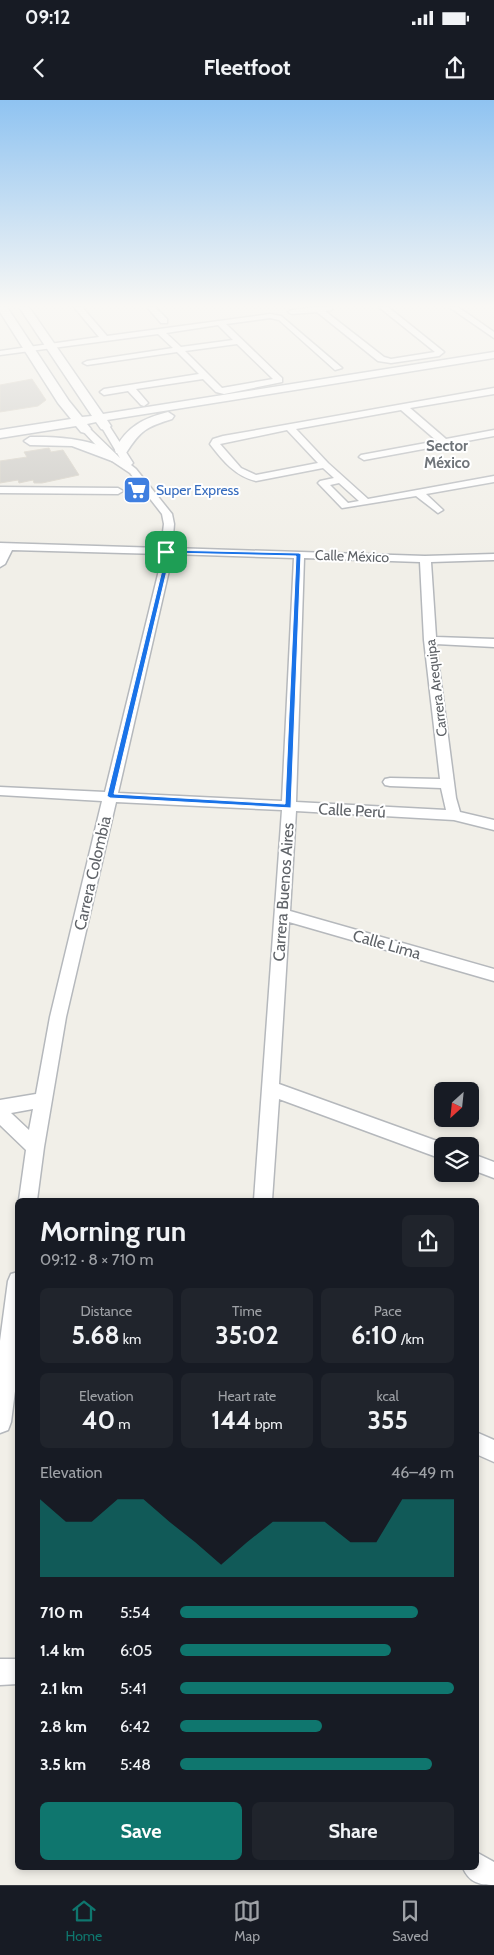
<!DOCTYPE html>
<html lang="en">
<head>
<meta charset="utf-8">
<style>
	body { margin:0; font-family:Cabin,sans-serif; background:#20242c; color:#f1f3f6; height:100vh; display:flex; flex-direction:column; font-size:19px; white-space:nowrap }
	* { box-sizing:border-box; margin:0 }
	p { font-size:16px; color:#9ea1a6 }
	.icon { flex:none; width:28px; height:28px; fill:none; stroke:currentColor; stroke-width:2; stroke-linecap:round; stroke-linejoin:round }
	.map { position:relative; flex:1; overflow:hidden }
	.sheet { position:absolute; left:15px; top:1098px; width:464px; height:672px; display:flex; flex-direction:column; background:#171b24; border-radius:8px; box-shadow:0 2px 8px #0003 }
	.sheet>* { flex:none }
	.needle { width:32px; rotate:207deg }
	.tools { position:absolute; left:434px; top:982px; display:grid; gap:10px }
	.tools a { display:grid; place-items:center; width:45px; height:45px; border-radius:8px; background:#171b24; box-shadow:0 2px 8px #0003; font-size:25px }
	.pin { position:absolute; display:grid; place-items:center; width:42px; height:42px; color:#fff; margin:-21px; border-radius:10px; box-shadow:0 2px 8px #0006 }
	.round { display:grid; place-items:center; flex:none; width:52px; height:52px; border-radius:8px; background:#20242c }
	.head { display:flex; align-items:center; justify-content:space-between; height:85px; padding:0 25px }
	h1 { font-size:28px; font-weight:700; line-height:38px }
	.stats { display:grid; grid-template-columns:repeat(3,1fr); gap:8px; height:85px; padding:5px 25px }
	.stats div { display:grid; align-content:center; border-radius:8px; background:#20242c; text-align:center }
	.stats b { font-size:25px; font-weight:700 }
	.stats small { font-size:14px; font-weight:400 }
	.stats p { font-size:14px }
	.chart { height:140px; padding:10px 25px }
	.chart p { display:flex; justify-content:space-between }
	.chart svg { width:100%; height:90px; margin-top:5px; fill:#0f766e; opacity:.7 }
	.button { display:flex; gap:10px; margin-top:auto; padding:10px 25px }
	.button a { flex:1; height:58px; border-radius:8px; background:#0f766e; color:#fff; font-size:20px; font-weight:700; line-height:58px; text-align:center }
	.button a+a { background:#20242c; color:#f1f3f6 }
	ul { padding:0 25px; list-style:none; font-size:16px }
	li { display:grid; grid-template-columns:80px 60px 1fr; align-items:center; height:38px }
	li i { height:12px; border-radius:6px; background:#0f766e }
	.status { display:flex; justify-content:space-between; align-items:center; height:35px; padding:0 25px; background:#171b24; direction:ltr }
	.status svg { height:14px; fill:currentColor }
	header { display:flex; justify-content:space-between; align-items:center; height:65px; padding:0 25px; background:#171b24; font-size:22px; font-weight:700 }
	.dock { display:flex; justify-content:space-around; align-items:center; height:70px; border-top:1px solid #363941; background:#171b24; font-size:14px; color:#9ea1a6 }
	.dock a { display:grid; justify-items:center; gap:2px }
	.dock .current { color:#0f766e }
	.map>svg:first-child { display:block }
</style>
</head>
<body>
<div class="status"><b>09:12</b><svg viewBox="0 0 49 12"><path d="M0 12V9h3v3zM5 12V6h3v6zM10 12V3h3v9zM15 12V0h3v12zM26 1h20v11H26zM47 4h2v5h-2z"/></svg></div>
<header><svg class="icon" aria-label="back" viewBox="0 0 24 24"><path d="M15 5l-7 7 7 7"/></svg>Fleetfoot<svg class="icon" aria-label="share" viewBox="0 0 24 24"><path d="M12 15V3M7 8l5-5 5 5M5 13v7h14v-7"/></svg></header>
<div class="map">
<svg width="494" height="1785" viewBox="0 0 494 1785">
	<rect width="100%" height="100%" fill="#f1efe8"/>
	<!-- building -->
	<path fill="#cccac5" stroke="#d6d1c6" d="M 32,279 L 46,300 L 38,306 L 0,312 L 0,285 Z
		M 49,348 L 51,352 L 63,350 L 79,375 L 42,383 L 34,383 L 33,380 L 19,383 L 18,380 L 0,383 L 0,361 L 27,357 L 24,352 Z"/>
	<g fill="none" stroke-linecap="round" stroke-linejoin="round">
		<!-- street casing -->
		<g stroke="#b5b8bc" stroke-width="3">
			<path id="street" d="M 74,207 L 82,207 L 107,236 L 270,214 L 281,216 L 342,268 L 335,270 L 279,220 L 270,218 L 226,224 L 282,278 L 282,282 L 224,294 L 216,292 L 203,279 L 136,289 L 148,303 L 144,306 L 141,305 L 128,291 L 104,295 L 100,292 L 104,289 L 199,274 L 177,252 L 87,265 L 83,263 L 87,261 L 173,248 L 158,234 L 0,255 L 0,251 L 99,237 ZM 218,225 L 233,240 L 181,247 L 166,233 ZM 237,244 L 273,279 L 222,288 L 185,251 Z
				M 147,207 L 155,207 L 167,219 L 167,223 L 161,223 Z
				M 317,207 L 332,207 L 332,210 L 325,211 L 384,257 L 391,259 L 435,252 L 379,207 L 388,207 L 444,252 L 439,256 L 391,263 L 378,261 L 317,212 L 292,214 L 288,212 L 292,210 Z
				M 449,207 L 458,207 L 494,232 L 494,238 Z
				M 494,288 L 494,294 L 410,308 L 446,339 L 494,330 L 494,336 L 364,360 L 359,357 L 361,355 L 437,341 L 401,310 L 296,329 L 328,363 L 368,399 L 494,376 L 494,382 L 426,394 L 443,410 L 438,413 L 416,396 L 342,408 L 318,383 L 320,381 L 334,378 L 323,368 L 256,381 C 235,376 223,361 210,344 L 213,339 L 223,336 ZM 287,330 L 318,363 L 256,375 L 241,368 L 220,344 ZM 339,383 L 359,401 L 348,403 L 330,385 Z
				M 105,323 L 108,324 L 133,363 L 131,365 L 136,369 L 172,414 L 174,424 L 172,448 L 425,456 L 494,454 L 494,460 L 431,462 L 436,537 L 494,539 L 494,547 L 436,544 L 456,698 L 460,712 L 494,720 L 494,730 L 454,720 L 296,711 L 290,811 L 494,869 L 494,881 L 289,822 L 279,984 L 448,1045 L 442,1046 L 442,1059 L 279,999 L 272,1100 L 254,1100 L 282,710 L 116,702 L 66,917 L 44,1047 L 37,1100 L 19,1100 L 26,1050 L 0,1025 L 0,1000 L 36,994 L 50,917 L 102,701 L 0,695 L 0,687 L 105,692 L 160,466 L 161,454 L 12,450 L 5,464 L 0,467 L 0,443 L 161,448 L 164,424 L 162,414 L 130,373 L 109,359 L 81,329 L 85,326 L 88,327 L 120,358 L 101,326 ZM 171,454 L 294,458 L 282,701 L 118,693 L 170,466 ZM 304,458 L 420,462 L 424,540 L 440,679 L 390,678 L 385,679 L 383,682 L 385,685 L 390,686 L 441,688 L 446,710 L 296,702 ZM 33,1009 L 29,1030 L 11,1013 Z
				M 0,387 L 118,388 L 123,391 L 118,394 L 0,393 Z
				M 470,1053 L 494,1062 L 494,1078 L 470,1069 Z
				M 18,1172 L 18,1268 L 11,1322 L 8,1330 L 0,1333 L 0,1241 L 8,1181 L 11,1174 Z
				M 476,1332 L 494,1340 L 494,1362 L 476,1354 Z
				M 0,1559 L 18,1559 L 18,1584 L 0,1585 Z
				M 476,1752 L 494,1762 L 494,1785 C 479,1785 469,1782 463,1768 L 476,1768 Z"/>
		</g>
		<!-- secondary casing -->
		<g stroke="#b6babf" stroke-width="3">
			<path id="secondary" d="M 0,207 L 7,207 L 69,301 L 82,317 L 92,316 L 19,207 L 29,207 L 103,314 L 494,252 L 494,258 L 107,320 L 111,326 L 105,330 L 101,329 L 96,322 L 87,324 L 91,329 L 85,333 L 81,332 L 76,326 L 0,338 L 0,330 L 71,319 L 58,303 L 0,212 Z
				M 168,312 L 174,316 L 172,319 C 146,327 141,330 126,353 L 116,353 L 115,350 C 126,327 144,318 168,312 Z
				M 42,337 C 62,337 105,341 118,357 L 112,361 L 72,346 L 30,345 L 24,341 L 30,337 Z"/>
		</g>
		<!-- street -->
		<use href="#street" fill="#fff" fill-rule="evenodd"/>
		<!-- secondary -->
		<use href="#secondary" fill="#fff" fill-rule="evenodd"/>
	</g>
	<!-- sky -->
	<linearGradient id="sky" x2="0" y2="1"><stop stop-color="#8fc3f1"/><stop offset="0.45" stop-color="#f9f8f5"/><stop offset="1" stop-color="#f9f8f5" stop-opacity="0"/></linearGradient>
	<rect width="494" height="457" fill="url(#sky)"/>
	<!-- route -->
	<path fill="#1a73e8" stroke="#fff" fill-rule="evenodd" d="M 166,450 L 299,453 L 301,454 L 291,708 L 110,698 L 107,696 L 163,466 L 164,452 ZM 169,453 L 296,456 L 285,704 L 114,694 L 168,466 Z"/>
	<!-- icons -->
	<defs>
		<g id="supermarket-square" transform="scale(1.4375)"><rect x="-9" y="-9" width="18" height="18" rx="4" fill="#3f7fe0" stroke="#fff"/><path d="M-6-5.5h2.5l.6 2H6L4.5 2H-2.5L-4.4-4H-6ZM-1.5 3.2a1.3 1.3 0 1 0 .1 0ZM3 3.2a1.3 1.3 0 1 0 .1 0Z" fill="#fff"/></g>
	</defs>
	<g fill-rule="evenodd">
		<use href="#supermarket-square" x="137" y="390"/>
	</g>
	<g text-anchor="middle" stroke-width="4" stroke-linejoin="round" paint-order="stroke">
		<!-- far-shop labels -->
		<g font-size="14" fill="#366cbe" stroke="#fff" text-anchor="start">
			<text x="156" y="395">Super Express</text>
		</g>
		<!-- far-street labels -->
		<g font-size="14" fill="#5f6368" stroke="#fff">
			<text transform="translate(352 456) rotate(2)" y="5">Calle México</text>
			<text transform="translate(436 588) rotate(-97)" y="5">Carrera Arequipa</text>
		</g>
		<!-- far-neighbourhood labels -->
		<g font-size="15" font-weight="bold" fill="#70757a" stroke="#fff">
			<text x="447" y="351">Sector<tspan x="447" dy="17">México</tspan></text>
		</g>
		<!-- street labels -->
		<g font-size="16" fill="#5f6368" stroke="#fff">
			<text transform="translate(352 710) rotate(3)" y="6">Calle Perú</text>
			<text transform="translate(92 773) rotate(-77)" y="6">Carrera Colombia</text>
			<text transform="translate(283 792) rotate(-86)" y="6">Carrera Buenos Aires</text>
			<text transform="translate(387 844) rotate(16)" y="6">Calle Lima</text>
		</g>
	</g>
</svg>
<div class="tools">
<a><svg class="needle" viewBox="-14 -14 28 28"><path d="M0-13l5 13h-10z" fill="#e53935"/><path d="M0 13l5-13h-10z" fill="#9ea1a6"/></svg></a>
<a><svg class="icon" aria-label="layers" viewBox="0 0 24 24"><path d="M12 4l9 5-9 5-9-5zM3 14l9 5 9-5"/></svg></a>
</div>
<div class="pin" style="left:166px;top:452px;background:#1e9e55"><svg class="icon" aria-label="arrive" viewBox="0 0 24 24"><path d="M6 21V4h12l-3 4 3 4H6"/></svg></div>
<section class="sheet">
<div class="head"><div><h1>Morning run</h1><p>09:12 · 8 × 710 m</p></div><a class="round"><svg class="icon" aria-label="share" viewBox="0 0 24 24"><path d="M12 15V3M7 8l5-5 5 5M5 13v7h14v-7"/></svg></a></div>
<div class="stats">
<div><p>Distance</p><b>5.68<small> km</small></b></div>
<div><p>Time</p><b>35:02</b></div>
<div><p>Pace</p><b>6:10<small> /km</small></b></div>
</div>
<div class="stats">
<div><p>Elevation</p><b>40<small> m</small></b></div>
<div><p>Heart rate</p><b>144<small> bpm</small></b></div>
<div><p>kcal</p><b>355</b></div>
</div>
<div class="chart"><p><span>Elevation</span>46–49 m</p>
<svg viewBox="0 0 160 44" preserveAspectRatio="none"><path d="M0 44V6L10 17L20 17L30 6L40 6L50 17L60 27L70 38L80 27L90 17L100 17L110 17L120 27L130 27L140 6L150 6L160 6V44z"/></svg>
</div>
<ul>
<li><b>710 m</b>5:54<i style="width:87%"></i></li>
<li><b>1.4 km</b>6:05<i style="width:77%"></i></li>
<li><b>2.1 km</b>5:41<i style="width:100%"></i></li>
<li><b>2.8 km</b>6:42<i style="width:52%"></i></li>
<li><b>3.5 km</b>5:48<i style="width:92%"></i></li>
</ul>
<div class="button"><a>Save</a><a>Share</a></div>
</section>
</div>
<nav class="dock">
<a class="current"><svg class="icon" aria-label="home" viewBox="0 0 24 24"><path d="M3 11l9-7 9 7M6 9v11h12V9"/></svg>Home</a>
<a><svg class="icon" aria-label="map" viewBox="0 0 24 24"><path d="M3 6l6-2 6 2 6-2v14l-6 2-6-2-6 2zM9 4v14M15 6v14"/></svg>Map</a>
<a><svg class="icon" aria-label="saved" viewBox="0 0 24 24"><path d="M7 4h10v16l-5-4-5 4z"/></svg>Saved</a>
</nav>
</body>
</html>
